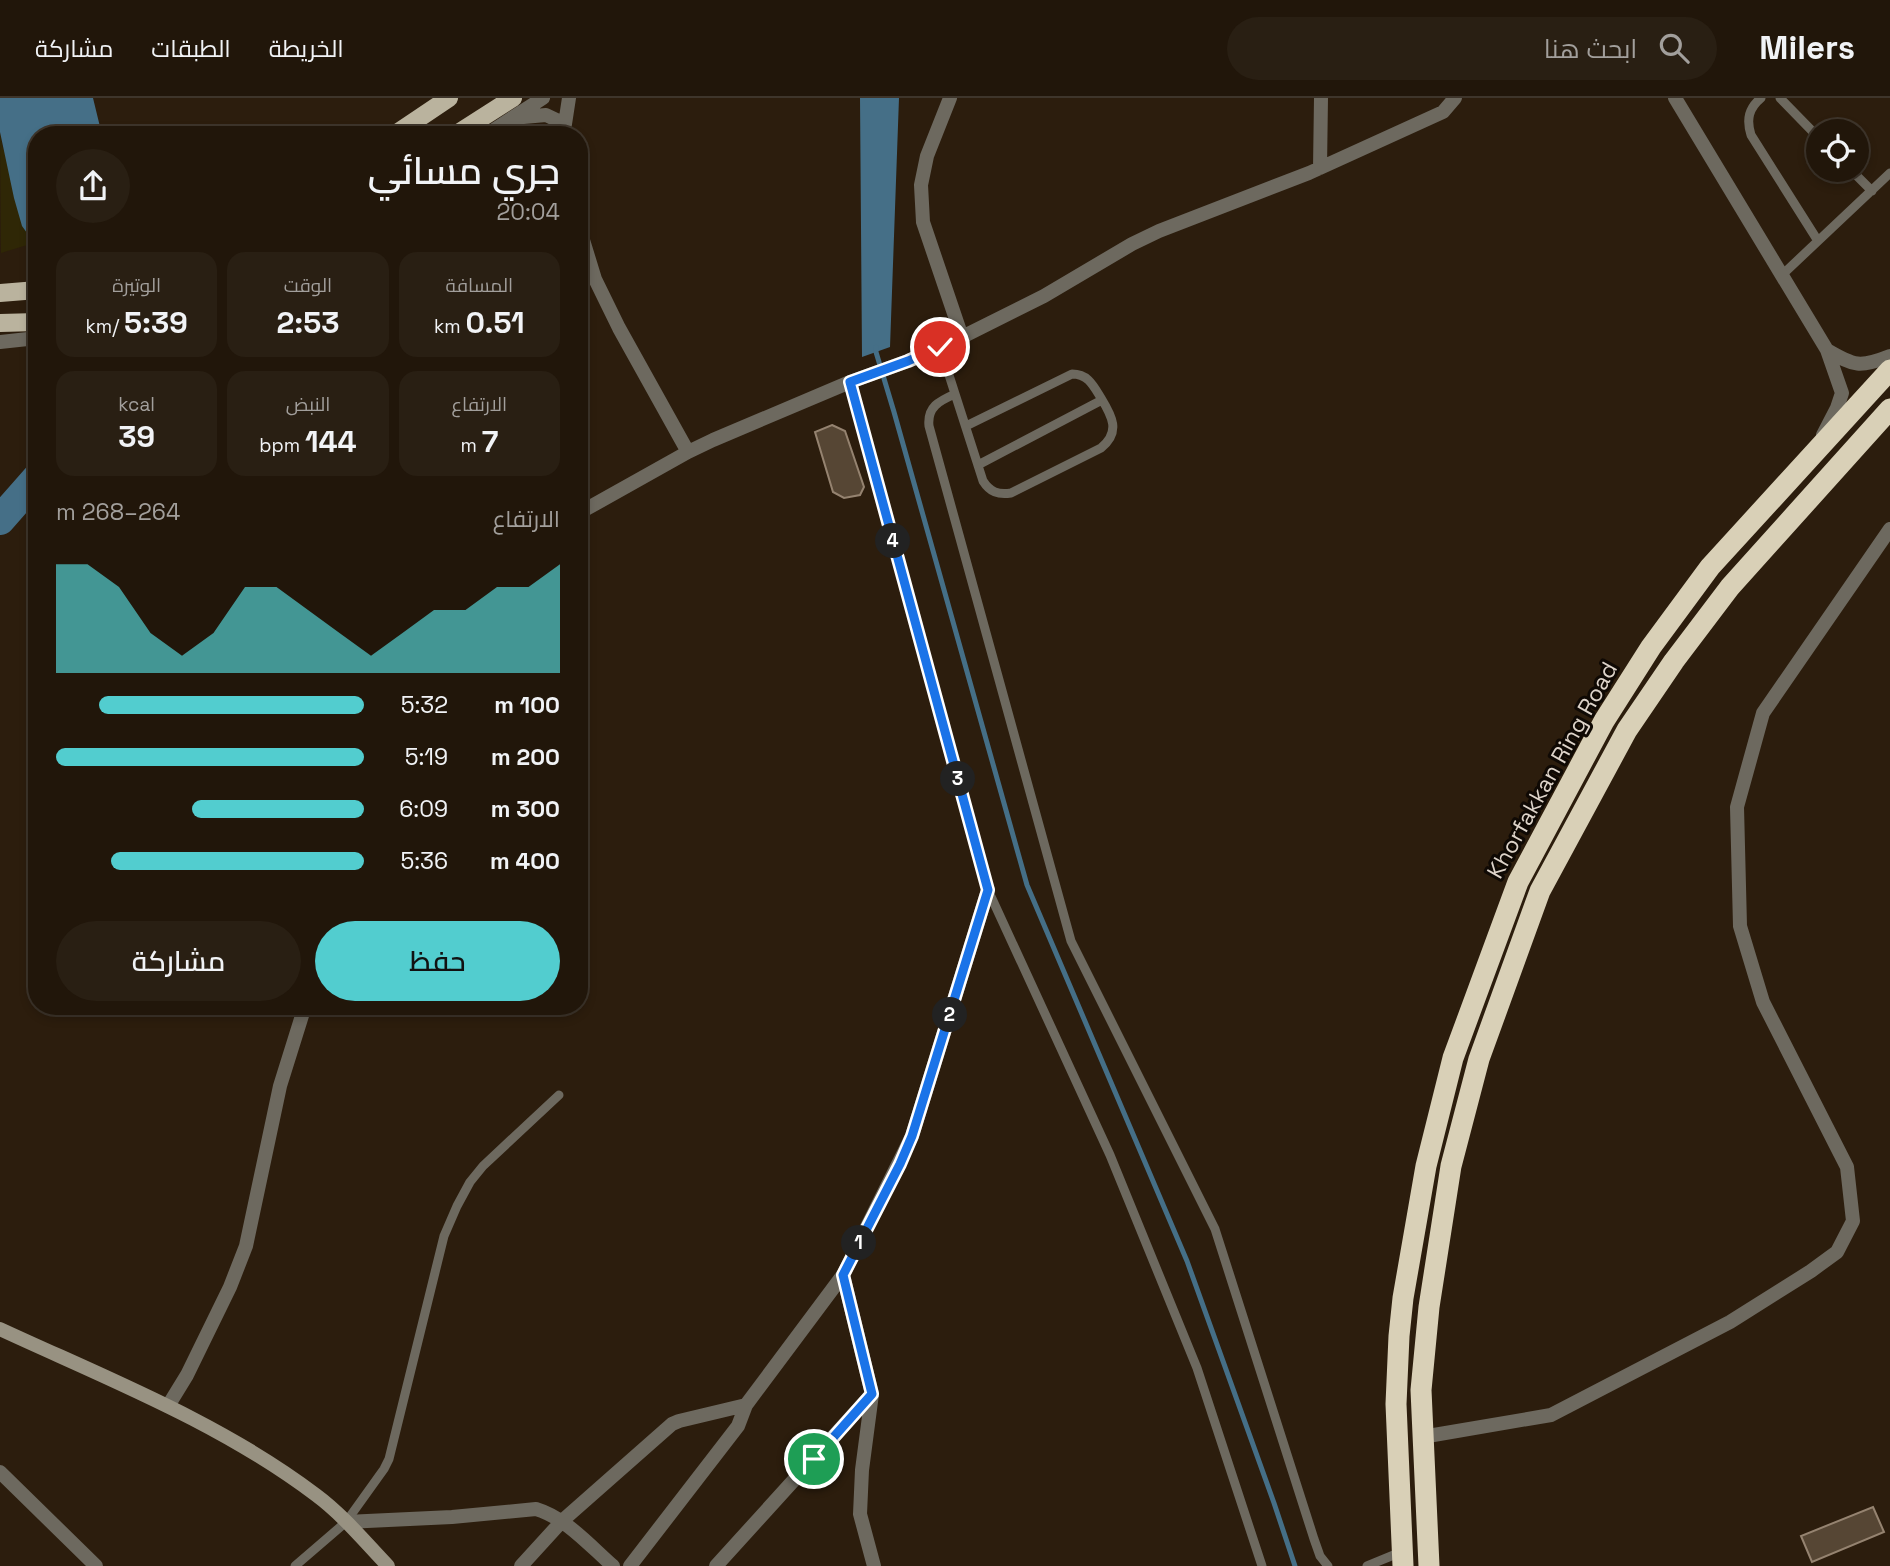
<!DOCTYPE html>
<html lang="ar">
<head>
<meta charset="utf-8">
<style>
	body { margin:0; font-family:"Space Grotesk",Cairo,sans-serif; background:#291f13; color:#f1f3f6; direction:rtl; height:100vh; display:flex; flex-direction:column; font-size:26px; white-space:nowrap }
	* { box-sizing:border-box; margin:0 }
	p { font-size:23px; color:#a29f9c }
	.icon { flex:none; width:38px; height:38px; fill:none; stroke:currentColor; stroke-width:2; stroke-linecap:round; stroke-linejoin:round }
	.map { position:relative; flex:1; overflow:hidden; direction:ltr }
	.drawer { position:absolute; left:28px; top:28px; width:560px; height:889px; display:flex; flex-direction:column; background:#21160a; border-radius:28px; box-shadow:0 4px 10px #0003,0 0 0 2px #3e352b; direction:rtl }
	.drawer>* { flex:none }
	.buttons { position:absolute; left:1806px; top:21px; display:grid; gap:14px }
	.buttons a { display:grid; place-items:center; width:63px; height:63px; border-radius:50%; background:#21160a; box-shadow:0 4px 10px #0003,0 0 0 2px #3e352b; font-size:35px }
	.pin { position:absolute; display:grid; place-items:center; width:60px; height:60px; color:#fff; margin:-30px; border:4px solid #fff; border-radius:50%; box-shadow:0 2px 7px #0007 }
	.km { position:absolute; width:35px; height:35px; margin:-18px; border-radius:50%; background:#222; color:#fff; font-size:19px; line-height:35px; text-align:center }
	.round { display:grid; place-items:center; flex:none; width:74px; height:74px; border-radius:37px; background:#291f13 }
	.head { display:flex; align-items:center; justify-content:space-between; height:119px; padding:0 28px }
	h1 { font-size:38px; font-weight:600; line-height:52px }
	.stats { display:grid; grid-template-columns:repeat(3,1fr); gap:10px; height:119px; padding:7px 28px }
	.stats div { display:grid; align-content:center; border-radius:18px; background:#291f13; text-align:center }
	.stats b { font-size:30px; font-weight:600 }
	.stats small { font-size:19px; font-weight:400 }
	.stats p { font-size:19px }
	.chart { height:196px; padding:14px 28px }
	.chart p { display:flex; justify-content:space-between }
	.chart svg { width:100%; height:126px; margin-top:7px; fill:#52cdcf; opacity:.7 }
	.action { display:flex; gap:14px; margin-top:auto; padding:14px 28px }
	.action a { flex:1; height:80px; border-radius:42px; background:#52cdcf; color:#111; font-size:28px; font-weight:600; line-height:80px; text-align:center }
	.action a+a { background:#291f13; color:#f1f3f6 }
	ul { padding:0 28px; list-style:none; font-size:23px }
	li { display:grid; grid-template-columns:112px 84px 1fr; align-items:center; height:52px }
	li i { height:18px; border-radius:9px; background:#52cdcf }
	header { display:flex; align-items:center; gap:42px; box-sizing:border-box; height:98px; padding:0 35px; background:#21160a; border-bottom:2px solid #3e352b }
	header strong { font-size:33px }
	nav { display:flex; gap:38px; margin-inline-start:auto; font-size:24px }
	.search { width:490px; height:63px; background:#291f13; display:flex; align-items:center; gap:18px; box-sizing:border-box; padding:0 24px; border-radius:38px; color:#a29f9c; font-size:26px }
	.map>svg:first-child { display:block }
</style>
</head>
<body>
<header>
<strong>Milers</strong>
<div class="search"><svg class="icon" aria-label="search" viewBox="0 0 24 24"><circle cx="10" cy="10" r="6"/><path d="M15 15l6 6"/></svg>ابحث هنا</div>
<nav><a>الخريطة</a><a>الطبقات</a><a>مشاركة</a></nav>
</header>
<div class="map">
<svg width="1890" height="1468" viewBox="0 0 1890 1468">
	<rect width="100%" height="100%" fill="#2c1d0d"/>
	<!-- sand -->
	<path fill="#2f2706" d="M 0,34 L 2,47 L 33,140 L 37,141 L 37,144 L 1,155 Z"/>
	<!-- water -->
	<path fill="#456f87" d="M 0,0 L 93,0 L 102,37 L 37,37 L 37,141 L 27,135 L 22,128 L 14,100 L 0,34 Z
		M 860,0 L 899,0 L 890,249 L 862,259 Z"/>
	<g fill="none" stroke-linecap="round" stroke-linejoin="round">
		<!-- stream -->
		<path stroke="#456f87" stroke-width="5" d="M 876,249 L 876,254 L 894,314 L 1027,787 L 1187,1163 L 1274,1405 L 1295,1468"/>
		<!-- river -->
		<path stroke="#456f87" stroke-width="30" d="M 0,422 L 37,380"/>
	</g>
	<!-- building -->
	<path fill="#564634" stroke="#958370" stroke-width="2" d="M 832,327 L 845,333 L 864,389 L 860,397 L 844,400 L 833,394 L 815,334 Z
		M 1873,1409 L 1884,1434 L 1812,1464 L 1801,1438 Z"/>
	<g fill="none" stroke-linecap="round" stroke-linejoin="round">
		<!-- lane -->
		<path stroke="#6d695f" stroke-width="9" d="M 1761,0 C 1749,10 1746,21 1751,37 L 1818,143
			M 1780,0 L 1818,39
			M 1851,72 L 1872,93
			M 1782,177 L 1890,75
			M 940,249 L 983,383 C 990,394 998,397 1011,395 L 1101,350 C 1121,334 1112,318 1101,300 C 1093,287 1088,276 1072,276 L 966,328
			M 850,284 L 988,792 L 1110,1057 L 1197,1270 L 1262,1468
			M 955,296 C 939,303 927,309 929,328 L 1071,843 L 1215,1131 L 1314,1441 L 1320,1458 L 1328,1468
			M 978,367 L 1102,302
			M 295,1468 L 346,1424 L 384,1371 L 389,1361 L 444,1138 L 457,1108 L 470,1084 L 483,1068 L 559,997
			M 1367,1468 L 1401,1454"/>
		<!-- street -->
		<path stroke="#6d695f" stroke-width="14" d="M 950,0 L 927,58 L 921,87 L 923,124 L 962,239
			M 1675,0 L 1827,252
			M 512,20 L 546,17 L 565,26 L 569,0
			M 486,37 L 543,0
			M 1320,70 L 1321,0
			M 579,129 L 595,181 L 619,230 L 688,354
			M 0,244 L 37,240
			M 1823,337 L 1837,310 L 1842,295 L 1827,252 C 1854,268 1860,270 1890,258
			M 579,415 L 688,354 L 713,342 L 850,284 L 908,263 L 962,239 L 1044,198 L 1132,146 L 1159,133 L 1309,75 L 1443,14 L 1455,0
			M 843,1177 L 912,1038 L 988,792
			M 168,1308 L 187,1277 L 230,1189 L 246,1148 L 280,988 L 305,908
			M 1422,1339 L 1551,1317 L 1730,1224 L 1811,1173 L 1837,1154 L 1853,1123 L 1847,1069 L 1763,904 L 1740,828 L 1737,709 L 1763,615 L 1890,431
			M 0,1374 L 96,1468
			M 346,1424 L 452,1419 L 536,1411 C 566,1420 589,1447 613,1468
			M 521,1468 L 562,1423 L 672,1326 L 679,1323 L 746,1307
			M 630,1468 L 738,1328 L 746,1307 L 843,1177 L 872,1296 L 862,1372 L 860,1416 L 874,1468
			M 716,1468 L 872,1296"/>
		<!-- secondary -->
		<path stroke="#989282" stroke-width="14" d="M 0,1231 C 108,1281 221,1325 316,1397 C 343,1417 365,1444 388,1468"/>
		<!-- primary -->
		<path stroke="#bab39e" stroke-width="18" d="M 394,37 L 449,0
			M 455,37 L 513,0
			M 0,195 L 37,192
			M 0,225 L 37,224"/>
		<!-- highway -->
		<path stroke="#d9d0b7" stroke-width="21" d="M 1403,1468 L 1396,1306 L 1399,1238 L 1403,1200 L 1426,1068 L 1453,960 L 1518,784 L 1604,623 L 1651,549 L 1710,469 L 1890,272
			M 1429,1468 L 1421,1292 L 1429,1209 L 1451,1068 L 1479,961 L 1540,793 L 1627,632 L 1674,563 L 1730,489 L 1890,311"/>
	</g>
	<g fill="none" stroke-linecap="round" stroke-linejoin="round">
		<!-- route casing -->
		<g stroke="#fff" stroke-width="14">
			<path id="route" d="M 814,1361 L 872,1296 L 843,1177 L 900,1066 L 912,1038 L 988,792 L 850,284 L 908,263 L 940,249"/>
		</g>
		<!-- route -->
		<use href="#route" stroke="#1a73e8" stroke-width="9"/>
	</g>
	<g text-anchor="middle" stroke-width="6" stroke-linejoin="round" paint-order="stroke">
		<!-- street labels -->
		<g font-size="23" fill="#ddd3c9" stroke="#0f0904">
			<text transform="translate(1552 672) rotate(-61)" y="8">Khorfakkan Ring Road</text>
		</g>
	</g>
</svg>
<div class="buttons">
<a><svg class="icon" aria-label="locate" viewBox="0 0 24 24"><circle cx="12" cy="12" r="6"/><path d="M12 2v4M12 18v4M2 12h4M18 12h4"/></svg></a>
</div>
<div class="pin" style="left:814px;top:1361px;background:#1e9e55"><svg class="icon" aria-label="arrive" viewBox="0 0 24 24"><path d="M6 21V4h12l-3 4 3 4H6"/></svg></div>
<div class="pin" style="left:940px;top:249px;background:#d93025"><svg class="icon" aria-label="check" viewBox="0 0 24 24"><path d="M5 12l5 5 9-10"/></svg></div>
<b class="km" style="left:859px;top:1145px">1</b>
<b class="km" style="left:950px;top:917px">2</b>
<b class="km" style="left:958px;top:681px">3</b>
<b class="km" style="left:893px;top:443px">4</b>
<section class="drawer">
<div class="head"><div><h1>جري مسائي</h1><p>20:04</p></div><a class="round"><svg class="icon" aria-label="share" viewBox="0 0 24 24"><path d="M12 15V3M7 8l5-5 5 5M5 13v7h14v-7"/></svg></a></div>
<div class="stats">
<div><p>المسافة</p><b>0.51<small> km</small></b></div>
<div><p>الوقت</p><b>2:53</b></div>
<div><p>الوتيرة</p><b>5:39<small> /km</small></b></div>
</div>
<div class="stats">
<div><p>الارتفاع</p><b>7<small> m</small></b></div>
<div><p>النبض</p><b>144<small> bpm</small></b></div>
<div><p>kcal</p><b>39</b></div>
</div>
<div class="chart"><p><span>الارتفاع</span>264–268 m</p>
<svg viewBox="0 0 160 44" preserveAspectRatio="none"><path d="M0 44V6L10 6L20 14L30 30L40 38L50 30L60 14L70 14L80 22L90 30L100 38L110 30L120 22L130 22L140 14L150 14L160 6V44z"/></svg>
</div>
<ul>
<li><b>100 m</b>5:32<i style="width:86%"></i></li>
<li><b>200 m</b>5:19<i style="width:100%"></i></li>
<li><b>300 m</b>6:09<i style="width:56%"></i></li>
<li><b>400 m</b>5:36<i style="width:82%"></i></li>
</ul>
<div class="action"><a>حفظ</a><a>مشاركة</a></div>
</section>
</div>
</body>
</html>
